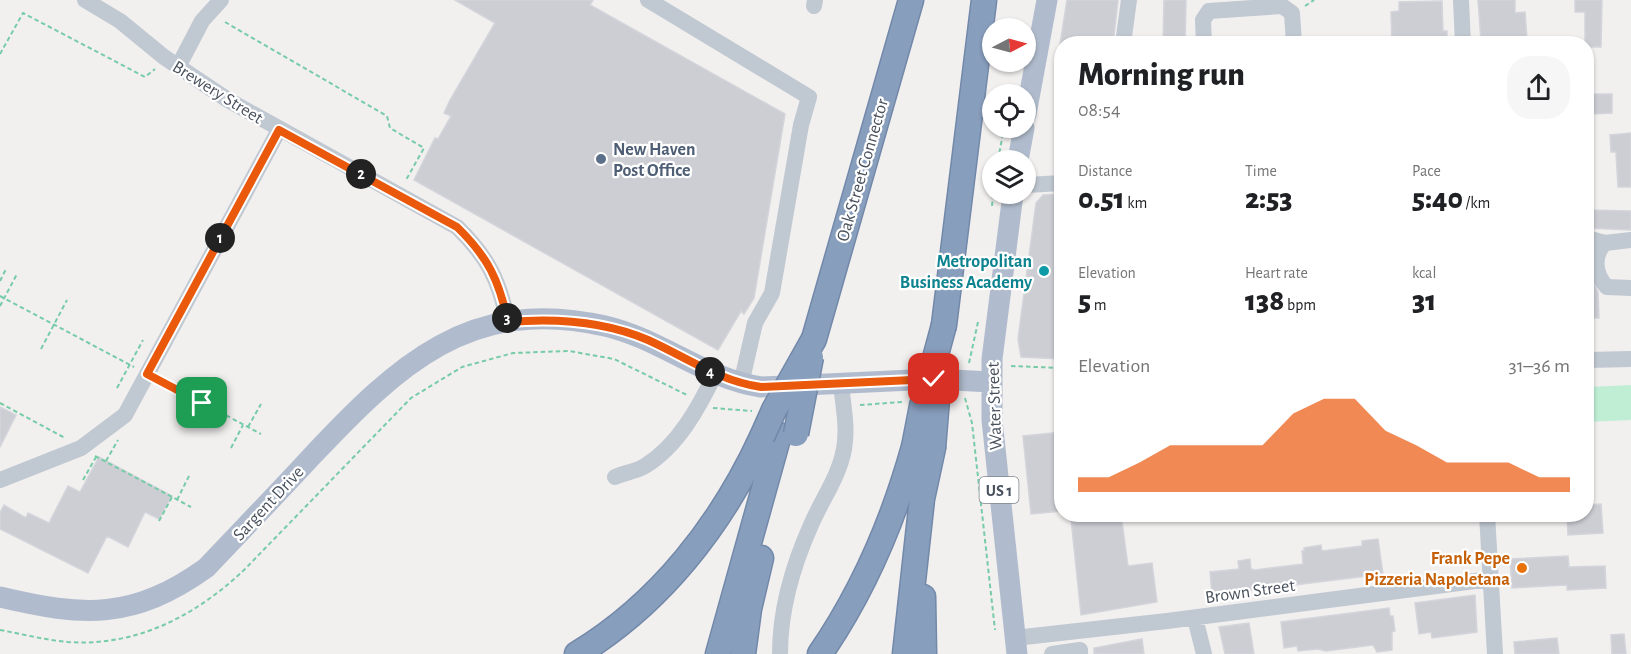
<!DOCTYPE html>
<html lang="en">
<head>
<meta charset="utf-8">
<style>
	body { margin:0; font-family:"Alegreya Sans",sans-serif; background:#f6f6f6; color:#202124; height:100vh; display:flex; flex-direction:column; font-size:22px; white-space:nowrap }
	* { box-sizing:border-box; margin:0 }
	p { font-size:20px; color:#757577 }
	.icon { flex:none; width:33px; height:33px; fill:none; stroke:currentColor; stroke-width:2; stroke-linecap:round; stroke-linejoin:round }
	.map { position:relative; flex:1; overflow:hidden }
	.side { position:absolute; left:1054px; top:36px; width:540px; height:486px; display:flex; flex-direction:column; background:#fff; border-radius:24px; box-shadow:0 2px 4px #0004 }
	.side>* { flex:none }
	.needle { width:39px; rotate:84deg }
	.fabs { position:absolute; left:982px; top:18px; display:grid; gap:12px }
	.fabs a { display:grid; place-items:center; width:54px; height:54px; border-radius:50%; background:#fff; box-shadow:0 2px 4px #0004; font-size:30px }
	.pin { position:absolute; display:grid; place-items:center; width:51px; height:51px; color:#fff; margin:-26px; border-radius:12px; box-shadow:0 3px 9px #0006 }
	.km { position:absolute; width:30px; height:30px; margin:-15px; border-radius:50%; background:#222; color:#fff; font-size:16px; line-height:30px; text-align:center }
	.round { display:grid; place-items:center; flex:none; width:63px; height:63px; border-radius:24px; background:#f6f6f6 }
	.summary { display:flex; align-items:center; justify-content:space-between; height:102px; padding:0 24px }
	h1 { font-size:33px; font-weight:800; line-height:45px }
	.figures { display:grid; grid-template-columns:repeat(3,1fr); gap:9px; height:102px; padding:6px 24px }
	.figures div { display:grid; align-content:center }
	.figures b { font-size:30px; font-weight:800 }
	.figures small { font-size:16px; font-weight:400 }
	.figures p { font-size:16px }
	.chart { height:168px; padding:12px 24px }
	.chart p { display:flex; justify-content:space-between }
	.chart svg { width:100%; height:108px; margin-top:6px; fill:#ea580c; opacity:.7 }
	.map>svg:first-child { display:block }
</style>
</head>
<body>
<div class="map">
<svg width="1631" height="654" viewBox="0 0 1631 654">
	<rect width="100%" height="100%" fill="#f2efef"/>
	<!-- green -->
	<path fill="#bfeed5" d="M 1631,385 L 1631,420 L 1587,422 L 1587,387 Z"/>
	<!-- building -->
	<path fill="#ccced4" stroke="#d3d5db" stroke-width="1.5" d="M 455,0 L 593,0 L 590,5 L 785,114 L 754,298 L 744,314 L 741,311 L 718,350 L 414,180 L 435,138 L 438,139 L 451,116 L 444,113 L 450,100 L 495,23 Z
		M 1067,0 L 1118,0 L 1113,44 L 1060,44 Z
		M 1164,0 L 1186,0 L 1185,44 L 1163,44 Z
		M 1478,0 L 1515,0 L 1515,13 L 1525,12 L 1527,39 L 1481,40 Z
		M 1575,0 L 1602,0 L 1601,47 L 1587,47 L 1585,44 L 1585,12 L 1575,12 Z
		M 1442,1 L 1443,31 L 1447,31 L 1447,44 L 1392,44 L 1391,12 L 1399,11 L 1399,2 Z
		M 1593,94 L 1612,94 L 1612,113 L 1593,114 Z
		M 1631,133 L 1631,187 L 1618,187 L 1616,152 L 1611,152 L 1610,135 Z
		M 1062,194 L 1062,359 L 1021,357 L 1018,339 L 1036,203 L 1043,195 Z
		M 1587,210 L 1631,211 L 1631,230 L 1587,228 Z
		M 1587,271 L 1598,292 L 1599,318 L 1587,318 Z
		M 0,407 L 16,415 L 0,447 Z
		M 1062,432 L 1062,511 L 1031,514 L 1023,436 Z
		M 99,457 L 172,496 L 159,519 L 145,512 L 128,547 L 107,536 L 88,573 L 0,529 L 0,513 L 4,505 L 26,518 L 28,513 L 49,523 L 68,486 L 80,492 Z
		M 1601,504 L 1603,533 L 1568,535 L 1567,514 L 1587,514 L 1587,505 Z
		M 1121,514 L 1128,566 L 1152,563 L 1157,602 L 1081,615 L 1071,519 Z
		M 1378,539 L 1383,574 L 1212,595 L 1210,572 L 1239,569 L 1238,561 L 1250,559 L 1251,569 L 1255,570 L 1303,564 L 1302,551 L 1304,551 L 1304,548 L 1321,545 L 1322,551 L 1362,546 L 1362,541 Z
		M 1568,556 L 1569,567 L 1605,566 L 1606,588 L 1567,590 L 1567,585 L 1512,588 L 1510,559 Z
		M 1475,595 L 1477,632 L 1432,638 L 1431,632 L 1419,634 L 1415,603 Z
		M 1389,608 L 1390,616 L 1393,616 L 1395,631 L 1392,632 L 1392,650 L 1377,652 L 1373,645 L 1326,651 L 1318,649 L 1298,651 L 1297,646 L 1284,648 L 1281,622 Z
		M 1249,623 L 1254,654 L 1225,654 L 1219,627 Z
		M 1624,634 L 1626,654 L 1612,654 L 1611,635 Z
		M 1557,638 L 1559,654 L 1515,654 L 1514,642 Z
		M 1142,639 L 1144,654 L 1094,654 L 1094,648 Z"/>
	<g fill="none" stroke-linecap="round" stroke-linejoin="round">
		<!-- highway casing -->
		<g stroke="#7389a9" stroke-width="27">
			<path id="highway" d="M 944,325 L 984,0
				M 814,339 L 911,0
				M 923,597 L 924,654
				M 577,654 C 660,604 722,524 762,437
				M 718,654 L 779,435
				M 743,654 L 749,609 L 761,558
				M 820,654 C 864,590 893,522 914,447
				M 905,654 L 922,499 L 933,448"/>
		</g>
		<!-- path -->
		<path stroke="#77cca8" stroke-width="2" stroke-dasharray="4.5 3" stroke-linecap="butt" d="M 1305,6 L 1314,0
			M 225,22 L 387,116 L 390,128 L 424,148 L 406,180
			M 0,54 L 23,13 L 145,77 L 155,69
			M 998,160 L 1004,128
			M 992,206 L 993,194
			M 0,281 L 6,269
			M 0,296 L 134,367
			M 0,306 L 17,274
			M 41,349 L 67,300
			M 969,363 L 978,322
			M 1011,366 L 1062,368
			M 160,380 L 261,434
			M 117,388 L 143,340
			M 965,398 L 972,423 L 995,630
			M 0,403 L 65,438
			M 860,405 L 902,402
			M 713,408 L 752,411
			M 248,427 L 261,404
			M 231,448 L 243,425
			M 95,456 L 191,507
			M 106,461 L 118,440
			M 83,480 L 96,457
			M 177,500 L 190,474
			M 1336,514 L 1337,516
			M 159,521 L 172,497
			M 0,630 C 22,634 45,640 68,642 C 137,647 197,615 245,569 L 411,398 L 462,367 L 513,353 L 569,351 L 614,359 L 687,395"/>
		<!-- minor -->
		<path stroke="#c0c8d1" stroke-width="16" d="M 85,0 L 120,21 L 164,57 L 228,100 L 457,227 C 488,257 499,280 508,322
			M 648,0 L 809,97 L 801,125 L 772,293 L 755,323 L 741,384
			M 1461,0 L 1463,44
			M 814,6 L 815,0
			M 1123,44 L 1129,0
			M 1204,44 L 1203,20 L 1209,11 L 1282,6 L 1292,13 L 1294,44
			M 178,67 L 202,21 L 221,0
			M 1026,185 L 1062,183
			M 1587,238 L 1605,243
			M 1631,240 L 1605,243 C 1592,256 1595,275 1607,287 L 1631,288
			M 1587,360 L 1631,359
			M 615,477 C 624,473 637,471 645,466 C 678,446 699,407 715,374
			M 0,480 L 81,448 L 125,415 L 279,130
			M 1487,514 L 1495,654
			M 1195,618 L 1204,654
			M 1015,638 L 1167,621 L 1490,579
			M 780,654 C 780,609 793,565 811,525 C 822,499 839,477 844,449 C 848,428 843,405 841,384
			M 1052,654 L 1080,650 L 1080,654"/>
		<!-- major -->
		<path stroke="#b0bccd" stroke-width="21" d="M 1026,114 L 1047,0
			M 1018,160 L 1024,128
			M 1013,194 L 992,359 L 992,420 L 1017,654
			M 0,597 C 84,617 133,620 206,568 C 241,531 277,494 312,456 C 397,366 470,295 605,326 C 661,339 705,379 761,387 L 934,379 L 991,382"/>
		<!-- highway -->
		<use href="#highway" stroke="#889ebd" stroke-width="24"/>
		<!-- highway-bridge casing -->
		<g stroke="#7389a9" stroke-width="27" stroke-linecap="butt">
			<path id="highway-bridge" d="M 796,434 L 811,357
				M 762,437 L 774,410 L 814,339
				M 914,447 L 922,406 L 944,325
				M 933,448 L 937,399"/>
		</g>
		<!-- highway-bridge -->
		<use href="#highway-bridge" stroke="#889ebd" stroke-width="24"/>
	</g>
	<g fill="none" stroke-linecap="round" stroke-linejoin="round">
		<!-- route casing -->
		<g stroke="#fff" stroke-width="12">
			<path id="route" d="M 202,403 L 147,374 L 279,130 L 457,227 C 488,257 499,280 508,322 C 555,318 604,321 648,340 C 686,357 719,381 761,387 L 934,379"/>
		</g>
		<!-- route -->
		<use href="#route" stroke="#ea580c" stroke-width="8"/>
	</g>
	<!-- markers -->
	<circle fill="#5c6f8a" stroke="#fff" stroke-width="2" cx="601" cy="159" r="6"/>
	<circle fill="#0f9aa8" stroke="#fff" stroke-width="2" cx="1044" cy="271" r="6"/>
	<circle fill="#e8710a" stroke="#fff" stroke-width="2" cx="1522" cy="568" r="6"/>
	<g text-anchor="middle" stroke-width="4.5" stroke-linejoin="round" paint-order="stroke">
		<!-- shield labels -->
		<rect fill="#fff" stroke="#7f858d" stroke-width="1.5" x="979.5" y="477" width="39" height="26" rx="4.5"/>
		<g font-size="16" font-weight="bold" fill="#48515c">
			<text x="999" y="496">US 1</text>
		</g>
		<!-- street labels -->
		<g font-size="18" fill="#48515c" stroke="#fff">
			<text transform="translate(218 92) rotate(32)" y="6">Brewery Street</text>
			<text transform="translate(862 170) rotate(-74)" y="6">Oak Street Connector</text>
			<text transform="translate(994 406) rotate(-92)" y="6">Water Street</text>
			<text transform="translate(268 503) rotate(-47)" y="6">Sargent Drive</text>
			<text transform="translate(1250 591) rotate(-8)" y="6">Brown Street</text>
		</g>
		<!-- service labels -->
		<g font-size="18" font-weight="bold" fill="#4e5e75" stroke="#fff" text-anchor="start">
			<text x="613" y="155">New Haven<tspan x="613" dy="21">Post Office</tspan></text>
		</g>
		<!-- culture labels -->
		<g font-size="18" font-weight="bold" fill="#0d838f" stroke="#fff" text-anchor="end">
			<text x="1032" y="267">Metropolitan<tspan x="1032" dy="21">Business Academy</tspan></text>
		</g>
		<!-- food labels -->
		<g font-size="18" font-weight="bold" fill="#c56008" stroke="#fff" text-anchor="end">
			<text x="1510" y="564">Frank Pepe<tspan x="1510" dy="21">Pizzeria Napoletana</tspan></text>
		</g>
	</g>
</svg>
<div class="fabs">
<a><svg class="needle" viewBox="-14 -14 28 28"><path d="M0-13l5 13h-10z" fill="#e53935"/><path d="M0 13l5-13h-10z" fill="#757577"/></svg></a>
<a><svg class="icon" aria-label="locate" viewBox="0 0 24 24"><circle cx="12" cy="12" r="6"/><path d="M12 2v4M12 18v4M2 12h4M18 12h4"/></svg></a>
<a><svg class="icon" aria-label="layers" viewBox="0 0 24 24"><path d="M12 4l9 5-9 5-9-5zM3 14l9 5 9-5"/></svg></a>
</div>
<div class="pin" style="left:202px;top:403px;background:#1e9e55"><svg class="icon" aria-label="arrive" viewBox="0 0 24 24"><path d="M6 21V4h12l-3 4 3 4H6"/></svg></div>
<div class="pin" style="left:934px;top:379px;background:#d93025"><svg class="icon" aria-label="check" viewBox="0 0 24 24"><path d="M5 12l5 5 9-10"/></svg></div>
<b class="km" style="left:220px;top:238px">1</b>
<b class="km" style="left:361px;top:174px">2</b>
<b class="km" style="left:507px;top:318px">3</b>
<b class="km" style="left:710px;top:372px">4</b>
<section class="side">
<div class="summary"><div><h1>Morning run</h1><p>08:54</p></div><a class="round"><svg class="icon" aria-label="share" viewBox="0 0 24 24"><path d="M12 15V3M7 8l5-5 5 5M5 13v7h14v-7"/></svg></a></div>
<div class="figures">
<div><p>Distance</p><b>0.51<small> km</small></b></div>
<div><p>Time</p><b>2:53</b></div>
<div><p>Pace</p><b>5:40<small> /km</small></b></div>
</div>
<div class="figures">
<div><p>Elevation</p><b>5<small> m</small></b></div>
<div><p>Heart rate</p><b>138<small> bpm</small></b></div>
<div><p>kcal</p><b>31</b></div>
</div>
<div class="chart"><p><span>Elevation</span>31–36 m</p>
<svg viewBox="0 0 160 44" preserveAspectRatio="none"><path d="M0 44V38L10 38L20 32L30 25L40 25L50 25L60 25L70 12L80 6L90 6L100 19L110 25L120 32L130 32L140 32L150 38L160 38V44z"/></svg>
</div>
</section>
</div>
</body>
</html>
